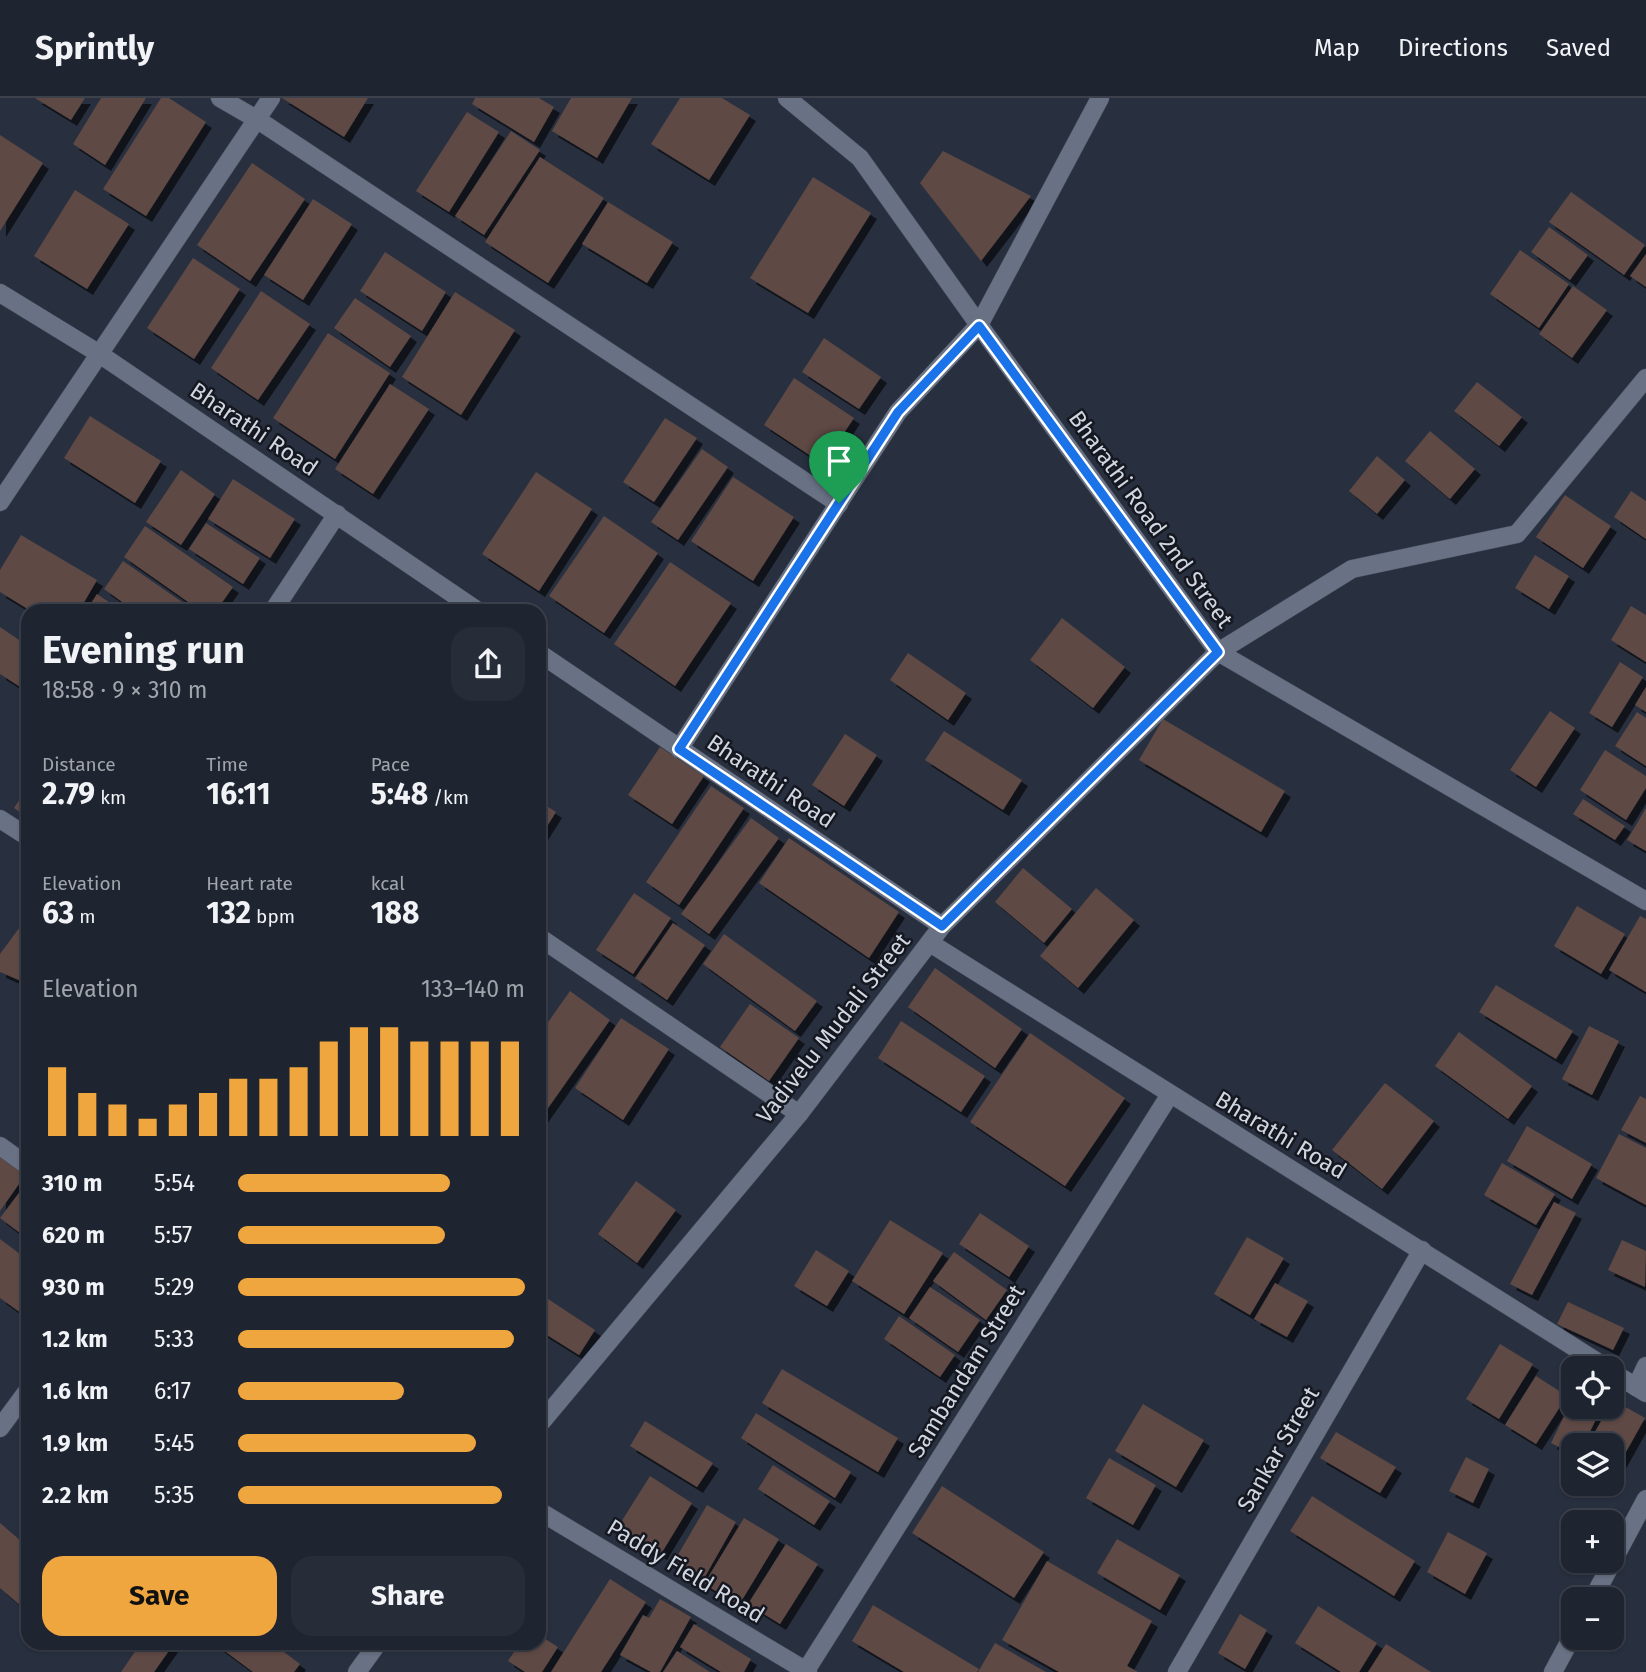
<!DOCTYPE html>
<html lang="en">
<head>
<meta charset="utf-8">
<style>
	body { margin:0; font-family:"Fira Sans",sans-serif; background:#262c38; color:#f1f3f6; height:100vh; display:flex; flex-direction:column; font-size:26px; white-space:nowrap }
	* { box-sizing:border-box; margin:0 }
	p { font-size:23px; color:#a1a4ab }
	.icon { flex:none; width:38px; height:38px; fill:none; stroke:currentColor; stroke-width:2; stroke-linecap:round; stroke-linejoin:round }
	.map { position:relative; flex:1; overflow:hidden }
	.panel { position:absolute; left:21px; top:506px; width:525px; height:1046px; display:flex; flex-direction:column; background:#1e2430; border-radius:21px; box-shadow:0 2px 5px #0004,0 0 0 2px #3c414c }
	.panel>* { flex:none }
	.tools { position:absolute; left:1561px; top:1258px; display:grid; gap:14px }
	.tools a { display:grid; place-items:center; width:63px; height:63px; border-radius:14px; background:#1e2430; box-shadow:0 2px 5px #0004,0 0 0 2px #3c414c; font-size:35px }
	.pin { position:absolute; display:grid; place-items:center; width:60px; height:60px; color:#fff; margin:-72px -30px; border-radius:50% 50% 50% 0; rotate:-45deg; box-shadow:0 0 7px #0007 }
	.pin .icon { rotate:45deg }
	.round { display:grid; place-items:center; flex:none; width:74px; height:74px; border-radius:21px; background:#262c38 }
	.overview { display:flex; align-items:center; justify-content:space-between; height:119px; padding:0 21px }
	h1 { font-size:38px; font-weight:700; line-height:52px }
	.figures { display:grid; grid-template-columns:repeat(3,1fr); gap:10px; height:119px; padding:7px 21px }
	.figures div { display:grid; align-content:center }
	.figures b { font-size:30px; font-weight:700 }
	.figures small { font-size:19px; font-weight:400 }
	.figures p { font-size:19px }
	.chart { height:196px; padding:14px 21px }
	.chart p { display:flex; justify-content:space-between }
	.chart svg { width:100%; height:126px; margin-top:7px; stroke:#f0a63e; stroke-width:6 }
	.action { display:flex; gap:14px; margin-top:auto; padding:14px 21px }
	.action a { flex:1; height:80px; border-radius:21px; background:#f0a63e; color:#111; font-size:28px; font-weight:700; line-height:80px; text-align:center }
	.action a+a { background:#262c38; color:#f1f3f6 }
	ul { padding:0 21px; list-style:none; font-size:23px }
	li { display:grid; grid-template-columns:112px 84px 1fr; align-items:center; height:52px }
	li i { height:18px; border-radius:9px; background:#f0a63e }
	header { display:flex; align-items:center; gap:42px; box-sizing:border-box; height:98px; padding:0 35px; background:#1e2430; border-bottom:2px solid #3c414c }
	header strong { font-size:33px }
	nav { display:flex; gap:38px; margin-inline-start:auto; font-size:24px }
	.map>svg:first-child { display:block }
</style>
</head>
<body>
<header>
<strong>Sprintly</strong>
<nav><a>Map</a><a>Directions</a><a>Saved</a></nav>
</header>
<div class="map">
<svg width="1646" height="1574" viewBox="0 0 1646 1574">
	<defs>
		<filter id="shadow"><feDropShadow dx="6" dy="6" stdDeviation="0" flood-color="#0009"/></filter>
	</defs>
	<rect width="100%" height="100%" fill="#283040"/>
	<!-- building -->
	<path fill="#5e4844" filter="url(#shadow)" d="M 35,0 L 85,0 L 71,22 Z
		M 101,0 L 146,0 L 105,67 L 73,46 Z
		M 161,0 L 169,0 L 206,24 L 146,118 L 103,91 Z
		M 282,0 L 368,0 L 344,39 Z
		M 475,0 L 539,0 L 554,9 L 534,44 L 472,6 Z
		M 571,0 L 632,0 L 597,60 L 552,33 Z
		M 680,0 L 722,0 L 750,17 L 709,82 L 651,46 Z
		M 467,14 L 499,34 L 449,114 L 416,93 Z
		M 511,33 L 540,52 L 484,137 L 455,118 Z
		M 0,37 L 43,65 L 0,133 Z
		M 943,53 L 1031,98 L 981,163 L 920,85 Z
		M 540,59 L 604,100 L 548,185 L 485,144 Z
		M 252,65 L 305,101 L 250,183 L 197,147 Z
		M 813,79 L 871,115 L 808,215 L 750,180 Z
		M 75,92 L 129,126 L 87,191 L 34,158 Z
		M 1571,94 L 1645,147 L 1624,177 L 1549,124 Z
		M 313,101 L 352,126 L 303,202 L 264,177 Z
		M 608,104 L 673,144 L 647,185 L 582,146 Z
		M 1549,129 L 1588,157 L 1570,182 L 1531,154 Z
		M 1520,152 L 1569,186 L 1539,230 L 1490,196 Z
		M 385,154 L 446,194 L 422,233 L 360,193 Z
		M 1646,156 L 1646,189 L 1630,178 Z
		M 193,160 L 240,191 L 194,261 L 147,230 Z
		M 1573,188 L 1607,212 L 1572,260 L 1539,236 Z
		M 261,193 L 310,226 L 258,302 L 211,270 Z
		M 455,194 L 515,232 L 461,317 L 402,279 Z
		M 355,200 L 411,238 L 390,269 L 334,230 Z
		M 328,235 L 390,275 L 335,361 L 273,320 Z
		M 824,240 L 881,279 L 859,311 L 802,274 Z
		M 794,280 L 854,320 L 823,366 L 764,327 Z
		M 1477,284 L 1522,319 L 1499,348 L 1454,313 Z
		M 390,286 L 429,311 L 373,396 L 335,371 Z
		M 90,318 L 161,363 L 135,405 L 64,360 Z
		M 665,320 L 697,340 L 654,404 L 623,384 Z
		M 1430,333 L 1475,371 L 1450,401 L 1405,363 Z
		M 702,351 L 728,369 L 678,442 L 651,424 Z
		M 1377,358 L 1405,382 L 1377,416 L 1349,393 Z
		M 181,372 L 215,396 L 181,447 L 146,424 Z
		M 536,374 L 592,411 L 539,493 L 482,456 Z
		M 733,379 L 794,419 L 753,483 L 691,443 Z
		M 233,381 L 295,421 L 270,460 L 208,421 Z
		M 1631,393 L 1646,403 L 1646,441 L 1614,419 Z
		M 1565,397 L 1611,428 L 1583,470 L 1536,439 Z
		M 604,418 L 658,455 L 604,535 L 549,498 Z
		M 206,425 L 260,460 L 243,486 L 189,451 Z
		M 145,428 L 233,489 L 216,513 L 201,513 L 124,459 Z
		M 21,437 L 97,482 L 79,513 L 31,513 L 0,494 L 0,472 Z
		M 1535,457 L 1569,478 L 1549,511 L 1515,490 Z
		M 123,463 L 195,513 L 135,513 L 104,491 Z
		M 670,464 L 731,505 L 675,588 L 614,546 Z
		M 97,496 L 122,513 L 86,513 Z
		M 1631,508 L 1646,517 L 1646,564 L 1611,542 Z
		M 1062,520 L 1125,569 L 1093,610 L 1030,562 Z
		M 0,529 L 28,548 L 28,588 L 25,592 L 0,576 Z
		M 908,555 L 966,595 L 948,622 L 890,582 Z
		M 1620,564 L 1643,579 L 1612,629 L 1589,615 Z
		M 1646,589 L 1646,614 L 1635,607 Z
		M 1550,613 L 1575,630 L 1536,689 L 1510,672 Z
		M 1637,614 L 1646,620 L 1646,668 L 1615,648 Z
		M 1163,621 L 1285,693 L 1261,734 L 1139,662 Z
		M 944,633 L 1022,682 L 1003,712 L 925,662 Z
		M 845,636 L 877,657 L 844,708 L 812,687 Z
		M 660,649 L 704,678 L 672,726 L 628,697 Z
		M 1605,652 L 1646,678 L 1646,690 L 1626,722 L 1580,692 Z
		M 711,688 L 744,710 L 679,807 L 646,784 Z
		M 28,689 L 28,720 L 14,710 Z
		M 1583,701 L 1625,728 L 1615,742 L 1573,716 Z
		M 539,703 L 556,714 L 539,741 Z
		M 1646,710 L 1646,753 L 1627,742 Z
		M 751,720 L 779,740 L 709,836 L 681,816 Z
		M 789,740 L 899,814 L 869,860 L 759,785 Z
		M 1023,770 L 1072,811 L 1044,845 L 995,804 Z
		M 1096,790 L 1134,822 L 1078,890 L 1040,858 Z
		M 634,795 L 671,820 L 633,876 L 596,852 Z
		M 1577,808 L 1625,836 L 1601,876 L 1554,848 Z
		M 28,818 L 28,886 L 0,874 L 0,856 Z
		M 1640,818 L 1646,821 L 1646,894 L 1609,872 Z
		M 673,825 L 705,847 L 667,902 L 635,880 Z
		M 724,836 L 817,903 L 795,933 L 703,866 Z
		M 935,870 L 1022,931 L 995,970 L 908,909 Z
		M 1496,887 L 1573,933 L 1556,961 L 1479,914 Z
		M 570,893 L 610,922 L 539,1023 L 539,937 Z
		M 750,906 L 799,940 L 769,983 L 720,949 Z
		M 621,920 L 669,951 L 623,1022 L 575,990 Z
		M 901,923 L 985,978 L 961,1014 L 878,960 Z
		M 1589,928 L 1619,943 L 1592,997 L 1562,981 Z
		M 1459,934 L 1532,988 L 1508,1021 L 1435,968 Z
		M 1030,935 L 1125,1000 L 1065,1088 L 970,1024 Z
		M 1385,985 L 1434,1023 L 1382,1091 L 1332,1052 Z
		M 1640,998 L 1646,1001 L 1646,1045 L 1621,1032 Z
		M 1527,1028 L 1592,1066 L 1572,1101 L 1507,1063 Z
		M 1619,1036 L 1646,1050 L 1646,1107 L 1596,1080 Z
		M 0,1057 L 26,1076 L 0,1113 Z
		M 1502,1065 L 1555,1096 L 1536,1127 L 1484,1097 Z
		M 28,1083 L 28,1141 L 0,1120 Z
		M 636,1083 L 676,1112 L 637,1165 L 598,1136 Z
		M 1554,1104 L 1576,1115 L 1532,1197 L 1510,1186 Z
		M 980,1115 L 1029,1148 L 1009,1179 L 959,1146 Z
		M 890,1122 L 943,1155 L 904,1216 L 852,1183 Z
		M 1247,1139 L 1284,1160 L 1250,1217 L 1214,1196 Z
		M 0,1141 L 28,1162 L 28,1220 L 0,1200 Z
		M 1622,1142 L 1646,1153 L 1645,1189 L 1608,1172 Z
		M 816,1152 L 849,1173 L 827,1208 L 794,1188 Z
		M 954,1154 L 1007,1192 L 986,1222 L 933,1183 Z
		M 1275,1185 L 1308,1203 L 1287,1239 L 1254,1221 Z
		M 930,1189 L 980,1222 L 958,1254 L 909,1220 Z
		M 539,1195 L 595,1232 L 579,1257 L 539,1232 Z
		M 1568,1204 L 1624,1230 L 1613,1252 L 1557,1226 Z
		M 899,1218 L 955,1257 L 940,1279 L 884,1241 Z
		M 1500,1246 L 1533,1266 L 1499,1321 L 1466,1301 Z
		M 782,1271 L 898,1340 L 878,1374 L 762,1305 Z
		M 1536,1278 L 1567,1298 L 1536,1346 L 1505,1327 Z
		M 1573,1300 L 1573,1309 L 1602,1309 L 1583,1348 L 1573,1348 L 1573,1356 L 1551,1345 Z
		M 1613,1302 L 1645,1320 L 1612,1379 L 1612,1348 L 1587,1348 L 1609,1309 L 1612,1309 Z
		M 1143,1306 L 1204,1342 L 1176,1389 L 1115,1353 Z
		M 756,1315 L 851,1374 L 835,1400 L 741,1340 Z
		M 645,1323 L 713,1365 L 697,1389 L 630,1348 Z
		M 1336,1334 L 1396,1369 L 1380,1395 L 1320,1360 Z
		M 1466,1359 L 1489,1371 L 1473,1405 L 1449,1393 Z
		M 1109,1360 L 1156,1387 L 1133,1427 L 1086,1400 Z
		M 773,1367 L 830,1403 L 814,1427 L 758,1391 Z
		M 650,1378 L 692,1405 L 661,1456 L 618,1429 Z
		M 942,1388 L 1044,1454 L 1014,1500 L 912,1435 Z
		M 1312,1398 L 1415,1463 L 1394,1498 L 1290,1433 Z
		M 707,1407 L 736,1424 L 702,1484 L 672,1467 Z
		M 744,1420 L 779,1441 L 739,1507 L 704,1486 Z
		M 0,1425 L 28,1449 L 28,1514 L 0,1490 Z
		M 1448,1434 L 1487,1455 L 1465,1496 L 1427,1474 Z
		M 1117,1441 L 1180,1477 L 1160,1512 L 1097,1475 Z
		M 786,1446 L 818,1466 L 780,1526 L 748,1506 Z
		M 1047,1463 L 1152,1523 L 1127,1568 L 1138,1574 L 1059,1574 L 1002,1542 Z
		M 610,1481 L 646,1504 L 601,1574 L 551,1574 Z
		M 660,1501 L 691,1519 L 660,1574 L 651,1574 L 620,1557 L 643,1517 L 649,1520 Z
		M 873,1507 L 979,1571 L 977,1574 L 904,1574 L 852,1543 Z
		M 1318,1508 L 1377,1545 L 1359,1574 L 1341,1574 L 1295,1545 Z
		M 1240,1516 L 1267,1532 L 1245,1571 L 1218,1555 Z
		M 694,1526 L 751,1561 L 744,1574 L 721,1574 L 680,1549 Z
		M 539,1537 L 558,1549 L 542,1574 L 525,1574 L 508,1563 L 520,1545 L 539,1545 Z
		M 141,1545 L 173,1547 L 154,1574 L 121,1574 Z
		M 214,1545 L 272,1545 L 300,1566 L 294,1574 L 253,1574 Z
		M 995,1545 L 1046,1574 L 978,1574 Z
		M 1386,1546 L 1431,1574 L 1368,1574 Z
		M 677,1553 L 710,1574 L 663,1574 Z"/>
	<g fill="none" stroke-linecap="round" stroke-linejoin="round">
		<!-- street casing -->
		<g stroke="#474d5b" stroke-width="19">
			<path id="street" d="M 220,0 L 258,22 L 839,406
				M 787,0 L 860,60 L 979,227 L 1218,554 L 1646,803
				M 0,404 L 271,0
				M 273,513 L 337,416
				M 0,721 L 28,739
				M 539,839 L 799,1016
				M 0,1048 L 28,1068
				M 1636,1289 L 1646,1268
				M 0,1330 L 28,1292
				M 539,1413 L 808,1574
				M 1592,1502 L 1646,1401
				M 805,1574 L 1169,998
				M 1177,1574 L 1422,1152
				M 1553,1574 L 1573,1537"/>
		</g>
		<!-- secondary casing -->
		<g stroke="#474d5b" stroke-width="19">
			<path id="secondary" d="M 0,195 L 98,255 L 478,513
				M 539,555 L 942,828
				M 679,651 L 898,314 L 979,227 L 1100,0
				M 930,845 C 1154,988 1382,1127 1607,1270
				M 1612,1274 L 1646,1295
				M 539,1327 L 799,1016 L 942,828 L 1218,554 L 1352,471 L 1517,436 L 1646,280
				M 357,1574 L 378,1545"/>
		</g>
		<!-- street -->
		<use href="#street" stroke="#697285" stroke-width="18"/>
		<!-- secondary -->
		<use href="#secondary" stroke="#697285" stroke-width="18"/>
	</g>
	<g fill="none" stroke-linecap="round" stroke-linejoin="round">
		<!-- route casing -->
		<g stroke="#fff" stroke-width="14">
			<path id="route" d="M 979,228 L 1218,554 L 942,828 L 679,651 L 898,314 Z"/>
		</g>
		<!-- route -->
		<use href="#route" stroke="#1a73e8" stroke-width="9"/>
	</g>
	<g text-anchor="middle" stroke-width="5" stroke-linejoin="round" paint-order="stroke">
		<!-- street labels -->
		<g font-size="23" fill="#d1d7e1" stroke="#151820">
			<text transform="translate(254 331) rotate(34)" y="8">Bharathi Road</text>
			<text transform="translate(1151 421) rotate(54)" y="8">Bharathi Road 2nd Street</text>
			<text transform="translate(771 683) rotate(34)" y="8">Bharathi Road</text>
			<text transform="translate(833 930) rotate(-52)" y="8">Vadivelu Mudali Street</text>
			<text transform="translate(1281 1037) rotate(31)" y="8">Bharathi Road</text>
			<text transform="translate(966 1273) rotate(-58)" y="8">Sambandam Street</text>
			<text transform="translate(1278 1351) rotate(-60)" y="8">Sankar Street</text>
			<text transform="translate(686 1473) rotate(31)" y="8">Paddy Field Road</text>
		</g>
	</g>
</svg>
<div class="tools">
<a><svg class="icon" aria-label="locate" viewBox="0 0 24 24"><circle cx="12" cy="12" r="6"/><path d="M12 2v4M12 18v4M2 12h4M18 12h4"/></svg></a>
<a><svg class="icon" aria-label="layers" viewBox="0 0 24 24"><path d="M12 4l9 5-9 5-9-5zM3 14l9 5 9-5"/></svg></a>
<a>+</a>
<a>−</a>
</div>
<div class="pin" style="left:839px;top:405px;background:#1e9e55"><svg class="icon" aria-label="arrive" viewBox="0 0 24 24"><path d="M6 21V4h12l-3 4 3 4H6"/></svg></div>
<section class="panel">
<div class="overview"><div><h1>Evening run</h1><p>18:58 · 9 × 310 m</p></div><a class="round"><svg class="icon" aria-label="share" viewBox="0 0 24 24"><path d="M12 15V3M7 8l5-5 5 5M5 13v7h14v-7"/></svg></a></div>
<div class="figures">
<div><p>Distance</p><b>2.79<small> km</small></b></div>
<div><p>Time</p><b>16:11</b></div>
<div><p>Pace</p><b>5:48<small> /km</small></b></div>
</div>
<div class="figures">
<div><p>Elevation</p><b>63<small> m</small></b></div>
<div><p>Heart rate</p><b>132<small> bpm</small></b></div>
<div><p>kcal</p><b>188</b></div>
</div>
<div class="chart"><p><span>Elevation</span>133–140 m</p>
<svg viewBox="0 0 160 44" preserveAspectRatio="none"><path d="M5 44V20M15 44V29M25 44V33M35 44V38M45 44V33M55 44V29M65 44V24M75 44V24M85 44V20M95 44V11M105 44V6M115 44V6M125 44V11M135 44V11M145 44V11M155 44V11"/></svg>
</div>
<ul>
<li><b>310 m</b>5:54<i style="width:74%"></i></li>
<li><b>620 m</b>5:57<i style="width:72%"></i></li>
<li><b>930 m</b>5:29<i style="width:100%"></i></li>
<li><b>1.2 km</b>5:33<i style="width:96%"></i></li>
<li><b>1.6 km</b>6:17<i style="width:58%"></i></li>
<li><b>1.9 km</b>5:45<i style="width:83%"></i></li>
<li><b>2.2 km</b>5:35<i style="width:92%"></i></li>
</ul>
<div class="action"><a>Save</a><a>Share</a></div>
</section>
</div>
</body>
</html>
